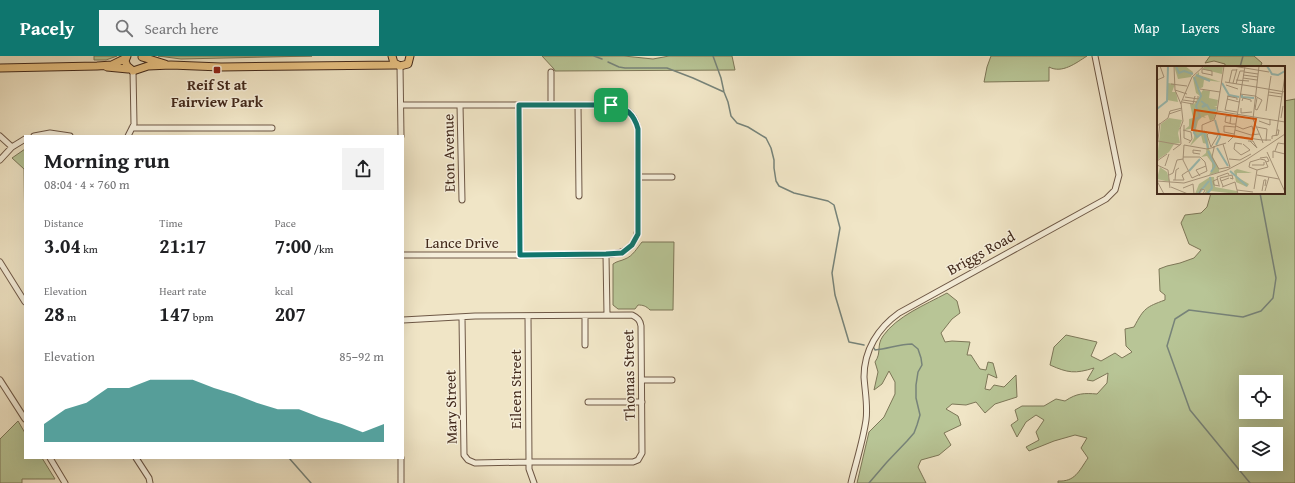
<!DOCTYPE html>
<html lang="en">
<head>
<meta charset="utf-8">
<style>
	body { margin:0; font-family:"Gentium Book Plus",serif; background:#f2f2f2; color:#202124; height:100vh; display:flex; flex-direction:column; font-size:15px; white-space:nowrap }
	* { box-sizing:border-box; margin:0 }
	p { font-size:13px; color:#757577 }
	.icon { flex:none; width:22px; height:22px; fill:none; stroke:currentColor; stroke-width:2; stroke-linecap:round; stroke-linejoin:round }
	.map { position:relative; flex:1; overflow:hidden }
	.side { position:absolute; left:24px; top:79px; width:380px; height:324px; display:flex; flex-direction:column; background:#fff; border-radius:0px; box-shadow:0 4px 16px #0002 }
	.side>* { flex:none }
	.controls { position:absolute; left:1239px; top:319px; display:grid; gap:8px }
	.controls a { display:grid; place-items:center; width:44px; height:44px; border-radius:0px; background:#fff; box-shadow:0 4px 16px #0002; font-size:20px }
	.pin { position:absolute; display:grid; place-items:center; width:34px; height:34px; color:#fff; margin:-17px; border-radius:8px; box-shadow:0 2px 6px #0006 }
	.round { display:grid; place-items:center; flex:none; width:42px; height:42px; border-radius:0px; background:#f2f2f2 }
	.overview { display:flex; align-items:center; justify-content:space-between; height:68px; padding:0 20px }
	h1 { font-size:22px; font-weight:700; line-height:30px }
	.figures { display:grid; grid-template-columns:repeat(3,1fr); gap:6px; height:68px; padding:4px 20px }
	.figures div { display:grid; align-content:center }
	.figures b { font-size:20px; font-weight:700 }
	.figures small { font-size:11px; font-weight:400 }
	.figures p { font-size:11px }
	.chart { height:112px; padding:8px 20px }
	.chart p { display:flex; justify-content:space-between }
	.chart svg { width:100%; height:72px; margin-top:4px; fill:#0f766e; opacity:.7 }
	header { display:flex; align-items:center; gap:24px; box-sizing:border-box; height:56px; padding:0 20px; background:#0f766e; color:#fff }
	header strong { font-size:19px }
	nav { display:flex; gap:22px; margin-inline-start:auto; font-size:14px }
	.search { width:280px; height:36px; background:#f2f2f2; display:flex; align-items:center; gap:10px; box-sizing:border-box; padding:0 14px; border-radius:0px; color:#757577; font-size:15px }
	.map>svg:first-child { display:block }
</style>
</head>
<body>
<header>
<strong>Pacely</strong>
<div class="search"><svg class="icon" aria-label="search" viewBox="0 0 24 24"><circle cx="10" cy="10" r="6"/><path d="M15 15l6 6"/></svg>Search here</div>
<nav><a>Map</a><a>Layers</a><a>Share</a></nav>
</header>
<div class="map">
<svg width="1295" height="427" viewBox="0 0 1295 427">
	<rect width="100%" height="100%" fill="#f0e5c6"/>
	<filter id="stains"><feTurbulence type="fractalNoise" baseFrequency=".005" numOctaves="4"/><feColorMatrix values="0 0 0 0 .2 0 0 0 0 .09 0 0 0 0 .02 0 0 0 .5 -.17"/></filter>
	<radialGradient id="worn" r=".72"><stop offset=".6" stop-color="#630" stop-opacity="0"/><stop offset="1" stop-color="#630" stop-opacity=".3"/></radialGradient>
	<!-- green -->
	<path fill="#b8c596" stroke="#7d7758" fill-rule="evenodd" d="M 94,0 L 117,0 L 106,4 L 94,4 Z
		M 158,0 L 312,0 L 181,3 Z
		M 542,0 L 624,0 L 653,3 L 669,0 L 732,0 L 735,14 L 555,15 L 554,13 Z
		M 991,0 L 1087,0 C 1076,7 1062,18 1049,11 L 1049,25 L 984,26 L 987,11 Z
		M 1210,0 L 1254,0 L 1262,7 L 1260,11 L 1225,11 L 1225,8 L 1214,5 L 1205,7 Z
		M 1295,43 L 1295,427 L 1058,427 L 1058,425 C 1075,426 1079,415 1088,402 L 1081,392 L 1087,382 L 1075,379 L 1054,385 L 1029,395 L 1026,391 L 1039,384 L 1036,376 L 1044,364 L 1036,359 L 1026,366 L 1017,381 L 1011,369 L 1018,364 L 1015,354 L 1022,350 L 1044,350 L 1056,343 L 1065,345 C 1077,337 1084,337 1097,338 L 1107,327 L 1108,317 L 1093,325 L 1087,324 L 1094,312 C 1075,318 1068,317 1050,309 L 1054,291 L 1066,279 L 1097,286 L 1091,300 L 1101,305 L 1115,297 L 1122,302 L 1132,296 L 1126,290 L 1125,273 L 1134,271 C 1144,252 1146,251 1165,244 L 1165,239 L 1160,235 L 1159,213 L 1167,210 L 1180,207 L 1194,202 L 1201,194 L 1189,188 L 1181,167 L 1185,159 L 1201,157 L 1207,151 L 1211,137 L 1284,137 L 1284,45 ZM 1246,326 L 1276,326 L 1276,356 L 1246,356 ZM 1246,378 L 1276,378 L 1276,408 L 1246,408 Z
		M 25,93 L 25,182 L 24,113 L 12,102 Z
		M 642,186 L 674,186 L 673,254 L 650,254 C 646,250 643,249 638,249 L 635,253 L 618,253 L 613,249 L 613,208 C 617,205 621,205 625,203 C 633,200 637,192 642,186 Z
		M 947,237 L 957,245 L 960,257 L 952,263 L 941,277 L 945,286 L 952,285 L 970,286 L 967,299 L 971,299 L 980,313 L 986,314 L 988,306 L 993,307 L 997,322 L 988,318 L 985,333 L 990,334 L 994,329 L 1004,331 L 1016,319 L 1017,341 L 995,348 L 985,357 L 976,346 L 966,349 L 952,348 L 946,353 L 958,360 L 961,369 L 944,377 L 951,389 L 939,399 L 921,404 L 918,411 L 926,427 L 857,427 L 869,376 L 884,361 L 895,338 L 895,326 L 889,315 L 882,328 L 874,334 L 878,316 L 875,306 C 882,296 876,290 883,280 C 897,260 925,249 947,237 Z
		M 18,365 L 25,377 L 25,402 L 42,402 L 55,423 L 22,423 L 22,427 L 0,427 L 0,383 Z"/>
	<g fill="none" stroke-linecap="round" stroke-linejoin="round">
		<!-- stream -->
		<path stroke="#778379" stroke-width="1.5" d="M 594,0 L 602,3
			M 713,0 L 721,22 L 724,36 L 728,46 L 731,60 L 737,67 L 748,71 L 766,82 L 771,92 L 774,104 L 774,112 L 776,125 L 779,130 L 794,137 L 828,145 L 834,149 L 840,172 L 832,217 L 835,239 L 849,286 L 864,289
			M 608,6 L 619,11 L 625,12 L 667,12 L 693,22 L 724,36
			M 1240,11 L 1243,0
			M 289,402 L 311,427
			M 869,427 L 887,406 L 907,385 L 914,377 L 917,369 L 920,359 L 916,342 L 916,329 L 918,316 L 922,309 L 921,302 L 918,293 L 912,288 C 899,288 888,293 875,294 L 874,292
			M 1250,427 L 1190,354 L 1167,290 L 1175,263 L 1189,254 L 1243,261 L 1261,255 L 1273,242 L 1276,222 L 1260,137"/>
		<!-- minor casing -->
		<g stroke="#6e5846" stroke-width="7">
			<path id="minor" d="M 400,10 L 401,80
				M 551,16 L 551,49
				M 402,49 L 611,49 C 628,51 638,61 638,78 L 638,172 C 636,192 625,197 606,199 L 403,199
				M 460,49 L 462,144
				M 519,49 L 520,199
				M 578,49 L 579,140
				M 132,72 L 272,72
				M 0,80 L 12,91
				M 34,80 L 50,77 L 70,80
				M 128,80 L 134,68 L 133,15
				M 0,104 L 12,91 L 25,83
				M 638,121 L 672,121
				M 606,199 L 607,259
				M 0,206 L 25,246
				M 585,260 L 585,289
				M 462,262 L 464,399 L 468,404 L 475,407 L 529,406 L 529,413 L 534,427
				M 403,264 L 475,260 L 632,259 C 638,262 640,264 641,270 L 642,397 L 638,404 L 633,406 L 529,406 L 528,260
				M 0,324 L 25,363
				M 642,324 L 672,324
				M 588,346 L 642,346
				M 50,402 L 65,427
				M 136,402 L 149,422 L 150,427
				M 401,427 L 401,402
				M 851,427 C 856,406 863,385 866,364 C 868,350 865,336 864,321 C 864,294 878,272 899,257 L 1106,143 L 1115,134 L 1119,119 L 1095,0"/>
		</g>
		<!-- major casing -->
		<g stroke="#42291b" stroke-width="9">
			<path id="major" d="M 127,0 L 125,5 L 127,10 L 133,15 L 148,10 L 171,9 L 221,11 L 396,9
				M 392,0 L 394,7 L 400,10 L 408,8 L 410,0
				M 142,1 L 165,8
				M 107,11 L 128,13
				M 0,12 L 97,10 L 112,9 L 126,2"/>
		</g>
		<!-- minor -->
		<use href="#minor" stroke="#f5eeda" stroke-width="5"/>
		<!-- major -->
		<use href="#major" stroke="#e8c283" stroke-width="7"/>
	</g>
	<g fill="none" stroke-linecap="round" stroke-linejoin="round">
		<!-- route casing -->
		<g stroke="#fff" stroke-width="8">
			<path id="route" d="M 519,49 L 611,49 C 626,51 634,58 638,73 L 638,178 L 632,189 L 622,197 L 606,198 L 520,199 Z"/>
		</g>
		<!-- route -->
		<use href="#route" stroke="#0f766e" stroke-width="5"/>
	</g>
	<!-- markers -->
	<rect fill="#8f2418" stroke="#f5eeda" stroke-width="1.5" x="213" y="10" width="8" height="8" rx="2"/>
	<g text-anchor="middle" stroke-width="3" stroke-linejoin="round" paint-order="stroke">
		<!-- poi labels -->
		<g font-size="15" font-weight="bold" fill="#42291b" stroke="#f5eeda">
			<text x="217" y="34">Reif St at<tspan x="217" dy="17">Fairview Park</tspan></text>
		</g>
		<!-- street labels -->
		<g font-size="15" fill="#42291b" stroke="#f5eeda">
			<text transform="translate(449 97) rotate(-91)" y="5">Eton Avenue</text>
			<text x="462" y="192">Lance Drive</text>
			<text transform="translate(981 197) rotate(-29)" y="5">Briggs Road</text>
			<text transform="translate(629 319) rotate(-91)" y="5">Thomas Street</text>
			<text transform="translate(516 333) rotate(-90)" y="5">Eileen Street</text>
			<text transform="translate(451 351) rotate(-91)" y="5">Mary Street</text>
		</g>
	</g>
	<!-- overview -->
	<g transform="translate(1157 10)">
		<rect width="128" height="128" fill="#f0e5c6"/>
		<path d="M 17,0 L 28,0 L 36,6 L 34,11 L 21,13 ZM 48,0 L 66,0 L 65,8 L 45,3 ZM 42,6 L 42,9 L 64,16 L 47,14 L 46,21 L 42,23 L 44,27 L 46,24 L 53,25 L 52,32 L 61,34 L 60,40 L 57,40 L 60,41 L 57,53 L 53,55 L 51,49 L 47,50 L 49,52 L 45,51 L 41,55 L 39,63 L 40,66 L 50,65 L 52,83 L 62,103 L 62,106 L 52,109 L 55,104 L 55,97 L 50,90 L 44,91 L 49,87 L 50,78 L 46,77 L 44,69 L 33,80 L 37,72 L 38,62 L 27,64 L 32,60 L 32,53 L 36,52 L 33,38 L 37,38 L 43,30 L 39,27 L 36,12 ZM 11,17 L 18,18 L 15,26 L 19,26 L 21,36 L 10,34 ZM 12,52 L 25,54 L 21,67 L 23,77 L 17,78 L 12,86 L 0,94 L 4,58 ZM 3,101 L 10,106 L 13,116 L 0,113 ZM 80,103 L 95,107 L 80,107 L 80,111 L 92,118 L 90,121 L 79,116 L 77,105 ZM 53,111 L 57,111 L 58,121 L 80,125 L 80,128 L 54,125 L 47,128 L 49,125 L 46,121 L 42,128 L 38,128 L 42,118 Z" fill="#b8c596"/>
		<path fill="none" stroke="#9abfb8" stroke-width="2" d="M 19,0 L 22,7 L 27,5 L 36,8M 110,0 L 115,8 L 121,9 L 128,5M 39,9 L 53,15M 37,11 L 44,30 L 39,40 L 43,51 L 38,53 L 37,67 L 40,71 L 47,66 L 51,82M 65,17 L 72,29 L 82,31M 85,29 L 85,31 L 97,32M 44,35 L 48,38 L 45,41 L 50,39 L 53,44 L 59,44M 0,43 L 10,35 L 11,0M 58,54 L 63,71 L 59,79M 60,82 L 71,100M 51,85 L 58,100 L 54,106M 32,105 L 43,93M 73,105 L 90,120M 41,128 L 52,115M 50,128 L 55,122 L 53,111"/>
		<path fill="none" stroke="#aa9a82" stroke-width="1" d="M 17,0 L 18,24 L 24,38M 67,0 L 60,45 L 128,56M 76,0 L 112,6M 45,3 L 55,5 L 55,10M 45,3 L 45,7 L 55,9M 87,6 L 101,8M 86,9 L 101,11M 86,12 L 100,14M 0,14 L 7,11 L 3,0M 79,14 L 92,15M 68,16 L 99,21M 72,17 L 75,4 L 80,4M 76,17 L 80,3M 14,18 L 30,20M 79,18 L 83,5 L 87,5M 69,19 L 81,23M 99,21 L 128,26M 43,23 L 63,26M 112,23 L 114,10M 18,24 L 30,28M 112,26 L 125,28M 83,28 L 98,30M 111,29 L 125,31M 70,30 L 80,32 L 80,34M 71,30 L 68,44 L 80,46M 98,30 L 105,34 L 100,44M 28,31 L 41,33 L 41,30M 70,33 L 82,36M 26,34 L 40,36M 85,35 L 86,32 L 94,34 L 94,36M 25,36 L 36,38 L 38,30M 84,42 L 84,47 L 95,46M 100,44 L 98,43 L 100,32M 109,45 L 112,23M 12,48 L 24,44M 124,52 L 126,40M 96,53 L 102,0M 96,53 L 105,74 L 114,74M 102,55 L 113,59 L 113,53M 73,57 L 74,50 L 69,50 L 68,56 L 75,58 L 79,58M 27,59 L 27,72 L 34,75M 0,60 L 11,52 L 13,45 L 25,42M 79,60 L 86,63 L 95,60 L 97,68M 100,61 L 110,63 L 109,75M 23,63 L 26,55 L 24,37 L 35,11 L 47,0M 26,64 L 34,66 L 35,73 L 32,77M 78,64 L 94,69 L 102,68M 45,65 L 45,59 L 57,54 L 60,45M 52,67 L 61,69 L 54,81 L 50,69 ZM 77,68 L 67,66 L 67,60 L 78,61M 77,70 L 88,0M 119,70 L 128,9M 115,73 L 115,70 L 121,69 L 122,64 L 120,64M 1,75 L 23,79M 91,75 L 96,75 L 100,82 L 93,75M 71,76 L 77,70 L 105,74 L 106,77M 27,79 L 26,94 L 35,112 L 50,105M 27,79 L 50,83 L 58,81M 56,81 L 69,77M 0,82 L 3,57M 57,82 L 55,91 L 62,103 L 73,101 L 66,78M 16,84 L 24,78 L 23,62M 118,85 L 121,77 L 128,78M 110,86 L 128,126M 43,88 L 36,87 L 36,84 L 44,85M 84,89 L 77,83 L 78,77 L 85,78M 84,89 L 93,84 L 86,78M 26,91 L 43,91 L 48,96 L 50,105M 103,92 L 110,91 L 112,95 L 109,96M 116,92 L 116,85 L 128,88M 72,93 L 83,94 L 94,88M 103,93 L 108,94 L 111,101M 0,95 L 10,88M 0,99 L 11,104 L 13,122M 95,99 L 107,99 L 107,96M 8,100 L 12,88M 100,104 L 92,101 L 93,96 L 103,93M 12,109 L 16,107 L 20,94 L 26,93M 100,109 L 122,113M 43,110 L 39,104 L 49,100M 61,113 L 56,115 L 57,119 L 63,120M 16,114 L 27,114 L 25,109 L 31,105M 18,114 L 19,104 L 22,102M 0,115 L 27,117 L 70,104 L 89,94 L 128,68M 0,115 L 7,128M 64,115 L 63,112 L 75,109 L 76,113 L 73,112M 62,119 L 60,111 L 71,107 L 72,109M 66,120 L 64,115 L 72,112M 14,121 L 31,128M 65,121 L 78,116 L 81,128M 26,122 L 36,118 L 37,128M 97,123 L 100,104 L 111,101M 80,124 L 96,126M 105,125 L 107,114 L 109,114 L 108,120M 108,125 L 112,111M 42,128 L 44,123 L 48,124 L 46,128"/>
		<path fill="#e0570d" fill-opacity="0.15" stroke="#e0570d" stroke-width="2" d="M 38,44 L 99,53 L 95,73 L 35,64 Z"/>
		<rect width="128" height="128" fill="none" stroke="#42291b" stroke-width="2"/>
	</g>
	<rect width="100%" height="100%" filter="url(#stains)"/>
	<rect width="100%" height="100%" fill="url(#worn)"/>
</svg>
<div class="controls">
<a><svg class="icon" aria-label="locate" viewBox="0 0 24 24"><circle cx="12" cy="12" r="6"/><path d="M12 2v4M12 18v4M2 12h4M18 12h4"/></svg></a>
<a><svg class="icon" aria-label="layers" viewBox="0 0 24 24"><path d="M12 4l9 5-9 5-9-5zM3 14l9 5 9-5"/></svg></a>
</div>
<div class="pin" style="left:611px;top:49px;background:#1e9e55"><svg class="icon" aria-label="arrive" viewBox="0 0 24 24"><path d="M6 21V4h12l-3 4 3 4H6"/></svg></div>
<section class="side">
<div class="overview"><div><h1>Morning run</h1><p>08:04 · 4 × 760 m</p></div><a class="round"><svg class="icon" aria-label="share" viewBox="0 0 24 24"><path d="M12 15V3M7 8l5-5 5 5M5 13v7h14v-7"/></svg></a></div>
<div class="figures">
<div><p>Distance</p><b>3.04<small> km</small></b></div>
<div><p>Time</p><b>21:17</b></div>
<div><p>Pace</p><b>7:00<small> /km</small></b></div>
</div>
<div class="figures">
<div><p>Elevation</p><b>28<small> m</small></b></div>
<div><p>Heart rate</p><b>147<small> bpm</small></b></div>
<div><p>kcal</p><b>207</b></div>
</div>
<div class="chart"><p><span>Elevation</span>85–92 m</p>
<svg viewBox="0 0 160 44" preserveAspectRatio="none"><path d="M0 44V33L10 24L20 20L30 11L40 11L50 6L60 6L70 6L80 11L90 15L100 20L110 24L120 24L130 29L140 33L150 38L160 33V44z"/></svg>
</div>
</section>
</div>
</body>
</html>
